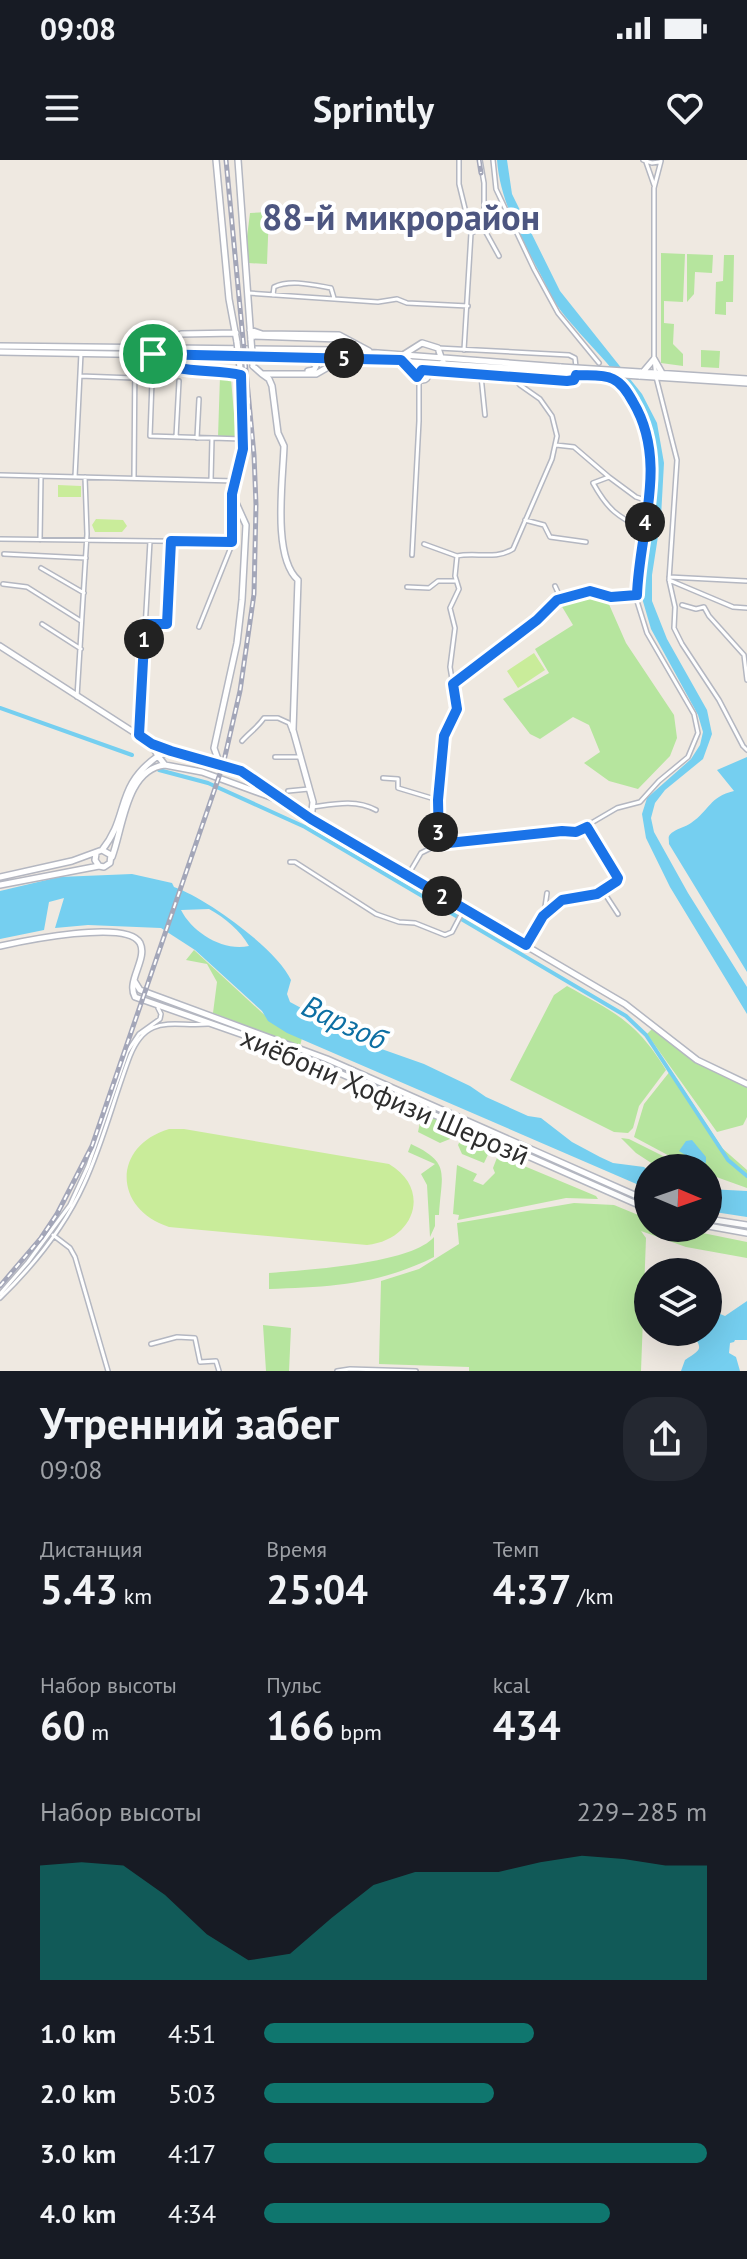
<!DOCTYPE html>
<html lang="ru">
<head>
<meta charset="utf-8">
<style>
	body { margin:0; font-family:"PT Sans",sans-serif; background:#242831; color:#f1f3f6; height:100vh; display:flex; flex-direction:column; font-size:30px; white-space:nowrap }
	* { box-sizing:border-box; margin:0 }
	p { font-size:26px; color:#9ea1a6 }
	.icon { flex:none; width:44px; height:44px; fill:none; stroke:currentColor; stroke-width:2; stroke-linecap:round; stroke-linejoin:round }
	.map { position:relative; height:1211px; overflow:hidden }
	.side { display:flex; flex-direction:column; background:#171b24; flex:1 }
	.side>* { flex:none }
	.needle { width:52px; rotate:92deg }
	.buttons { position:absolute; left:634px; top:994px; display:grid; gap:16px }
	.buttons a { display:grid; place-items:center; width:88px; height:88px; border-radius:50%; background:#171b24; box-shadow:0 8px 32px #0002; font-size:40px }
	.pin { position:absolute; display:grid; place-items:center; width:68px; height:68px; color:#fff; margin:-34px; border:4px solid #fff; border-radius:50%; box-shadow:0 2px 8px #0007 }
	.km { position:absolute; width:40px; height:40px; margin:-20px; border-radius:50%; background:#222; color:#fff; font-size:22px; line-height:40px; text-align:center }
	.round { display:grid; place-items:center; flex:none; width:84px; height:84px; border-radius:32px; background:#242831 }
	.summary { display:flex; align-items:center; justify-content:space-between; height:136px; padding:0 40px }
	h1 { font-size:44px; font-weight:700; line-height:60px }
	.stats { display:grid; grid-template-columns:repeat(3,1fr); gap:12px; height:136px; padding:8px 40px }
	.stats div { display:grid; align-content:center }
	.stats b { font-size:40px; font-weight:700 }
	.stats small { font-size:22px; font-weight:400 }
	.stats p { font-size:22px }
	.chart { height:224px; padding:16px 40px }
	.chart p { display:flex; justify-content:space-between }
	.chart svg { width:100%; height:144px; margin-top:8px; fill:#0f766e; opacity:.7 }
	ul { padding:0 40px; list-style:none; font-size:26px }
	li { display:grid; grid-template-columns:128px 96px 1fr; align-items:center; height:60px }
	li i { height:20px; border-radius:10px; background:#0f766e }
	.status { display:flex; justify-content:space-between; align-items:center; height:56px; padding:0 40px; background:#171b24; direction:ltr }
	.status svg { height:22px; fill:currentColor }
	header { display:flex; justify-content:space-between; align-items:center; height:104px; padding:0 40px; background:#171b24; font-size:36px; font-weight:700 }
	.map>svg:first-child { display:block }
</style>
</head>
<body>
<div class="status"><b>09:08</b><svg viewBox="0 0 49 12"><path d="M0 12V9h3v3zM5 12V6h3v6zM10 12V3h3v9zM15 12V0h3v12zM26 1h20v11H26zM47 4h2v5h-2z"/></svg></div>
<header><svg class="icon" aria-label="menu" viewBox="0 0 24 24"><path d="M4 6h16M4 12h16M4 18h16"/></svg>Sprintly<svg class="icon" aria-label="heart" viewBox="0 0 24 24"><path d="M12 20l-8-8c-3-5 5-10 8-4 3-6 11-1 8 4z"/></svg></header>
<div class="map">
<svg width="747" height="1211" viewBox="0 0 747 1211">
	<rect width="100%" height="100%" fill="#efe9e1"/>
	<!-- green -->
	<path fill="#b6e59e" d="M 269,52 L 267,104 L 248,103 L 247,77 L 250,53 Z
		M 661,93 L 685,94 L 683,142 L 664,141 L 664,163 L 674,164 L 673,184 L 683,194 L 683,206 L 661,203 Z
		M 687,94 L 713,95 L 712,113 L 695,112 L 694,134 L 687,142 Z
		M 724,95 L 734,95 L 733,142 L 726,142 L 726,155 L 715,154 L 716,122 L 723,121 Z
		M 701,190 L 720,191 L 719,208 L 701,207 Z
		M 220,216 L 231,219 L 236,277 L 218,277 Z
		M 590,438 L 608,442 L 626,483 L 674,555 L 677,578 L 670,596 L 638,629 L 609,621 L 584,603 L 600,592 L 589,565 L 573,557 L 540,579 L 530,574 L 503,539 L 549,513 L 535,489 L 573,465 L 561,445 Z
		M 194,790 L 271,861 L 302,878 L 300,886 L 213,853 L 217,822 L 207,804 L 186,800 Z
		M 567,826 C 615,853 636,861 666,910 L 639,946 L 633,968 L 628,973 L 614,972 L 510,920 L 554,835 Z
		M 652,869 L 698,903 L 747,925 L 747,957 L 743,965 L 717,972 L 647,874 Z
		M 671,910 L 722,988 L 747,1010 L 747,1028 L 708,1014 L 708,1008 L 692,1008 L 634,977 L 644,944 Z
		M 422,953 L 454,968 L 450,979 L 440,983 L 418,972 Z
		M 464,972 L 493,984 L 484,1003 L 462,994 L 458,985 Z
		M 621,978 L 629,979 L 687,1008 L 659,1008 L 636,993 Z
		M 411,984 C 452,1003 441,1014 439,1055 L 435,1055 L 435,1066 L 430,1077 L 427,1025 L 421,1014 L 435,1004 L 408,992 Z
		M 498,995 L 596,1036 L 598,1039 L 566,1038 L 458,1060 L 459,1055 L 453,1054 L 457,1005 L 477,1014 L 473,1021 L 483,1025 L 495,1013 L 493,1008 Z
		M 574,1043 L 614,1045 L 648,1059 L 648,1068 L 678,1068 L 747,1082 L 747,1098 L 686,1087 L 641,1071 L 646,1078 L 641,1211 L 469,1211 L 469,1207 L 379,1204 L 381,1121 L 419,1109 L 459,1084 L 457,1063 Z
		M 434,1077 L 434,1097 C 379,1125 328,1127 269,1129 L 269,1113 C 305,1110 411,1104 434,1077 Z
		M 263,1165 L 291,1168 L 289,1211 L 266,1211 Z"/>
	<!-- pitch -->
	<path fill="#c9ec9a" d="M 58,325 L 81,326 L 81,337 L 58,337 Z
		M 96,359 L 123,360 L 127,366 L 122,372 L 95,372 L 92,365 Z
		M 534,493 L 545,510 L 518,528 L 507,511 Z
		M 169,969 L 184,969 L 389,1004 C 432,1029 415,1080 367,1085 L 169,1067 C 113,1049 112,986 169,969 Z"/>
	<!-- water -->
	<path fill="#75cff0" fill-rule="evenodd" d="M 497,0 L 507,0 L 512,34 L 560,131 L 642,234 L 657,263 L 664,303 L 661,357 L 652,415 L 652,441 L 667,479 L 707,550 L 712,574 L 703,599 L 665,630 L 655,643 L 651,658 L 654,672 L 688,733 L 747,827 L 747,854 L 670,727 L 646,678 L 642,654 L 647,638 L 691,599 L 700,585 L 703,572 L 698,555 L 651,469 L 642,438 L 655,303 C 653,238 598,198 561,151 C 551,138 545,122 537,108 C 519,73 500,40 497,0 Z
		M 747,597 L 747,812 L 669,684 C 669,678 667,676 673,672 C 678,668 686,667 691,663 C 710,650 709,637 734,631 L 717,610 Z
		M 132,714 L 172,723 L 174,727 C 206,738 277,789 291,820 L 287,834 L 290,842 L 316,856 L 322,863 L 342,862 L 373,886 L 424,904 L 470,926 L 486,937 L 528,956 L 541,958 L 572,982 L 600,997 L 613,1003 L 644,1007 L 648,1010 L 648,1029 L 287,873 L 268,861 L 262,851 L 195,790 L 161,768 L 88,765 L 55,768 L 64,738 L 49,742 L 44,770 L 0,779 L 0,731 L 59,717 ZM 209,749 C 225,758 240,770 249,786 C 223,792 192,772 181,750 Z
		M 692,980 L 706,997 L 706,1003 L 695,1001 L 679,991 L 686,981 Z
		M 708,1029 L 747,1031 L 747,1057 L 708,1051 Z
		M 747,1141 L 747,1180 L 735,1180 L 734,1182 L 730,1183 L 729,1193 L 736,1197 L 740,1211 L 681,1211 L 685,1200 C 701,1189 704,1190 691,1172 L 708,1172 L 708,1149 L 725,1156 Z"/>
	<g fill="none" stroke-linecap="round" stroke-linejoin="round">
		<!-- canal -->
		<path stroke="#75cff0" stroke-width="4" d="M 0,548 L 132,595
			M 159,610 L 208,623 L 305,667 L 626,856 L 646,875 L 728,1000 L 747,1016"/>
		<!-- street casing -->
		<g stroke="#b4b7c1" stroke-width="6">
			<path id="street" d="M 459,0 L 459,24 L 471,73 L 464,190
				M 493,0 L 496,29 L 534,109 L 558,153 L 599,203
				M 643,0 L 652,3 L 659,2
				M 661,1 L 654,28 L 654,199 L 656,217 L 677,300 L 669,420 L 675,447 L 674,468 L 682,484 L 719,540 L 743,586 L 747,590
				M 646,2 L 654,25
				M 483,67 L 499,96
				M 472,73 L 484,66 L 484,23 L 480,0
				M 248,133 L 378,142 L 397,139 L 407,143 L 468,146
				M 273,135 L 274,127 C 290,119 314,125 331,128 L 334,138
				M 438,188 L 569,195 L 575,198 L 576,207
				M417 215a6 6 0 1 1 12 0a6 6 0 1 1-12 0Z
				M 80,216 L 134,218
				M 481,216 L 485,255
				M 515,219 L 569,221 L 574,220 L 576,215
				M 152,221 L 150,276 L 212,278 L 211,320
				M 176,277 L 179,221
				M 197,278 L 199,239
				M 212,278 L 242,279
				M 556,285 L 574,287 L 609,317 L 593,323 C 608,350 617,356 644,370
				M 0,315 L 235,321
				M 75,317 L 81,193
				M 609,317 L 636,337 L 648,341
				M 134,318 L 135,194
				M 525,360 L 544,365 L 550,377 L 586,382
				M 0,379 L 232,382
				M 40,380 L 41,316
				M 424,384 L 457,396
				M 4,394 L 86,398
				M 412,395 L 419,261 L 419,219
				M 41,408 L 84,433
				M 669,417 L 746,421
				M 669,420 L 733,447 L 747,448
				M 3,424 L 27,427 L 81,461
				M 555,426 L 561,439
				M 407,427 L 429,428 L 438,421 L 456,421
				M 682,445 L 696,449 L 704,447 L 709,456 L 744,495 L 747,520
				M 42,464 L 81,489
				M 146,464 L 167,464 L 171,381
				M 199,467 L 231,387 L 232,338
				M 453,524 L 537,460 L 557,440 L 590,431 L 611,437 L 637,435
				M 77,537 L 87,374 L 85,317
				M 139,575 L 150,381
				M 242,581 C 250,572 257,568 264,558 L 278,558 L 289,563 L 292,571
				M 275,597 L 299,597
				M 383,618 L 398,619 L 398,628 L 438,640
				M 288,631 L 309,629
				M 313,647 C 334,644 356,639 376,650
				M 587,667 L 618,719 L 603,731
				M 439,684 L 562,671 L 576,672 L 617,648 L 640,642 L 659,621 L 688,597 L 698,573 L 694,554 L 647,473 L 637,441 L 652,309 L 650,285 L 646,272 L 635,244 L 618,222 L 604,217 L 576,215
				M 290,702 L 295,702 L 376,754 L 399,762 L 415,763 L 445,775 L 452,772 L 464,749
				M 408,715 L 421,693 L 439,684 L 438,640 L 444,576 L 457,549 L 450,507 L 455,468 L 450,448 L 459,429 L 455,416 L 457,396 C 475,392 496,400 513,389 L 552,299 L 557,276 L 552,256 L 540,239 L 520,225 L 515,219 L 425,210
				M 544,754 L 547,733
				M 526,785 L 543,756 L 562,740 L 603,731 L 618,754
				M 53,1075 L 70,1088 L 75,1097 L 108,1211
				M 0,1134 L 28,1102 L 70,1045 L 88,1006 L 127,892 L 139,874 L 160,859 L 161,854 L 158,848
				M 0,1138 C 33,1106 65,1066 84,1024 C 103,983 114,938 130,896 C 147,853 172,867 208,864
				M 151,1184 L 177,1177 L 195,1178 L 200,1202 L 216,1201 L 219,1211
				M 337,1211 L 350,1209 L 416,1211"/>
		</g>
		<!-- secondary casing -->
		<g stroke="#b4b7c1" stroke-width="8">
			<path id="secondary" d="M 216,0 L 229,139 L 237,182
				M 238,0 L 251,180
				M 250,170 L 262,174 L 339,175 L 369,191
				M 251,176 L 339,179 L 345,184 L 339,190
				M 0,186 L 338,190 L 561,207
				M 151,189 L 181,174 L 236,173
				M 0,192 L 345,198 L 561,211
				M 153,194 C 169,214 191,208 214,210 C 223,210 232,213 241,215
				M 403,195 L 422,183 L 438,188 L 441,197
				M 402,201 L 417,217
				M 253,206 L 262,214 L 316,214 L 344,198
				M 308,211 L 314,210 L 316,206 L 309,199
				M 434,212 L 443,202
				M 640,212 L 747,219
				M 643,212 L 654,199 L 662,213
				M 262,214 L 269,219 L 272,226 L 278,273 L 284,286 C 283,319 272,397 298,420 L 293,570 L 313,642 L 311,659
				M 639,216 L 747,223
				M 0,486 L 152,584 L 241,611 L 311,659 L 625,844 L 697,900 L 747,924
				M 169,592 L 158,596 L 165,605 L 202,612 L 279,640
				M 219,602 L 214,588 L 237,483 L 242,440 L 246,365 L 232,334 L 243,289 L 240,208
				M 102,690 C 130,656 114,627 158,596 L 152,585
				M 112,697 C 123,668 126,609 165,605
				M 0,717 L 72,701 L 102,690 L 111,695 L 110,703 L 104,707 L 99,706 L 95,700 L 96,694
				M 0,725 L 99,706
				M 0,786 C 23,781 127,759 140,783 C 148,799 126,821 135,837 L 252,878 L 319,904 L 648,1049
				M 135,822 L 140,830 L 327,899 L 648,1041
				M 708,1059 L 747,1065
				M 708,1066 L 747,1073"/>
		</g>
		<!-- street -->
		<use href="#street" stroke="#fff" stroke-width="3"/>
		<!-- secondary -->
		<use href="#secondary" stroke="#fff" stroke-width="5"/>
		<!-- rail casing -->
		<g stroke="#a3a6b8" stroke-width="5">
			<path id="rail" d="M 479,0 L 481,13
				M 0,1126 L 41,1078 L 57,1054 L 92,986 L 223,605 L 240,531 L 254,434 L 256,345 L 254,295 L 226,0"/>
		</g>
		<!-- rail -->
		<use href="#rail" stroke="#fff" stroke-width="2" stroke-dasharray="6" stroke-linecap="butt"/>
		<!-- secondary-bridge casing -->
		<g stroke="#b4b7c1" stroke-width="8" stroke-linecap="butt">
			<path id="secondary-bridge" d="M 251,180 L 253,206
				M 237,182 L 240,208
				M 561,207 L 640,212
				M 561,211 L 639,216"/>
		</g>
		<!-- secondary-bridge -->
		<use href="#secondary-bridge" stroke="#fff" stroke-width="5"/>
	</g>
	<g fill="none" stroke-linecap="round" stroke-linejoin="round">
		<!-- route casing -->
		<g stroke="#fff" stroke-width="16">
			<path id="route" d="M 153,194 L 401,200 L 417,217 L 422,210 L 567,221 L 574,220 L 576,215 C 588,216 602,214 613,219 C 622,223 628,233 633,242 C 669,302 639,371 637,435 L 611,437 L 590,431 L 557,440 L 537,460 L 453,524 L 457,549 L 444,576 L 438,640 L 439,684 L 562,671 L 576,672 L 587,667 L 618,718 L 617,721 L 597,734 L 562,740 L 543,756 L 526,785 L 311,659 L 241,611 L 171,591 L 152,584 L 139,575 L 145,464 L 167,464 L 171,381 L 232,382 L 232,334 L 243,289 L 241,215 C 212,208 171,216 153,194 Z"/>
		</g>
		<!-- route -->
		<use href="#route" stroke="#1a73e8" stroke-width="10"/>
	</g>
	<g text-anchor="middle" stroke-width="8" stroke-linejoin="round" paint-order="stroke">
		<!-- street labels -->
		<g font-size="28" fill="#2e2e2e" stroke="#fff">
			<text transform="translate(385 936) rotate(23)" y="10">хиёбони Ҳофизи Шерозӣ</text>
		</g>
		<!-- water labels -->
		<g font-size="30" font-style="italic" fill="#0d6fa3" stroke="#fff">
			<text transform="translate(344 863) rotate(25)" y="10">Варзоб</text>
		</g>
		<!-- district labels -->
		<g font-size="36" font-weight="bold" fill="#4d5680" stroke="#fff">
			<text x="401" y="70">88-й микрорайон</text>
		</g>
	</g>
</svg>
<div class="buttons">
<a><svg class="needle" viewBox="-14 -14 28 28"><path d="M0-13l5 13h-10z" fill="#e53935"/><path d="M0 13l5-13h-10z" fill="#9ea1a6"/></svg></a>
<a><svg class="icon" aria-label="layers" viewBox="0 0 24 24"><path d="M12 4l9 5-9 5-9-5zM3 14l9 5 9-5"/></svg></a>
</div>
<div class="pin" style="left:153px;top:194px;background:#1e9e55"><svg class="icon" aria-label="arrive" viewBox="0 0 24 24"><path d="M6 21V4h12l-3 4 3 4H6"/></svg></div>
<b class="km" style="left:144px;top:479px">1</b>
<b class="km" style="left:442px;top:736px">2</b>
<b class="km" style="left:438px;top:672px">3</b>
<b class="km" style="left:645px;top:362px">4</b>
<b class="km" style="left:344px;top:198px">5</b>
</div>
<section class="side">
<div class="summary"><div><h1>Утренний забег</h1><p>09:08</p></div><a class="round"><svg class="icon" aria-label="share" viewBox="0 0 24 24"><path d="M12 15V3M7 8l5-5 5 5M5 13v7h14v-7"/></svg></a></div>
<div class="stats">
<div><p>Дистанция</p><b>5.43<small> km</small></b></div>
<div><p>Время</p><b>25:04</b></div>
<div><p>Темп</p><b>4:37<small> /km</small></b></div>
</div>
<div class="stats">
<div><p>Набор высоты</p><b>60<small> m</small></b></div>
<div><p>Пульс</p><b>166<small> bpm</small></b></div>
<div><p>kcal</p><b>434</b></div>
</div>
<div class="chart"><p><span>Набор высоты</span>229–285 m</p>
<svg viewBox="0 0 160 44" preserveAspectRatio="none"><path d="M0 44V9L10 8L20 9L30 18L40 30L50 38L60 36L70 25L80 15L90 11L100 11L110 11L120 8L130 6L140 7L150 9L160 9V44z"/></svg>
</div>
<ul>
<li><b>1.0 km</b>4:51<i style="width:61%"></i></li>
<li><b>2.0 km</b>5:03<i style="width:52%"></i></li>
<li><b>3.0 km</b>4:17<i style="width:100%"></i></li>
<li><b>4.0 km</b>4:34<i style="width:78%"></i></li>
</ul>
</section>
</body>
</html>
